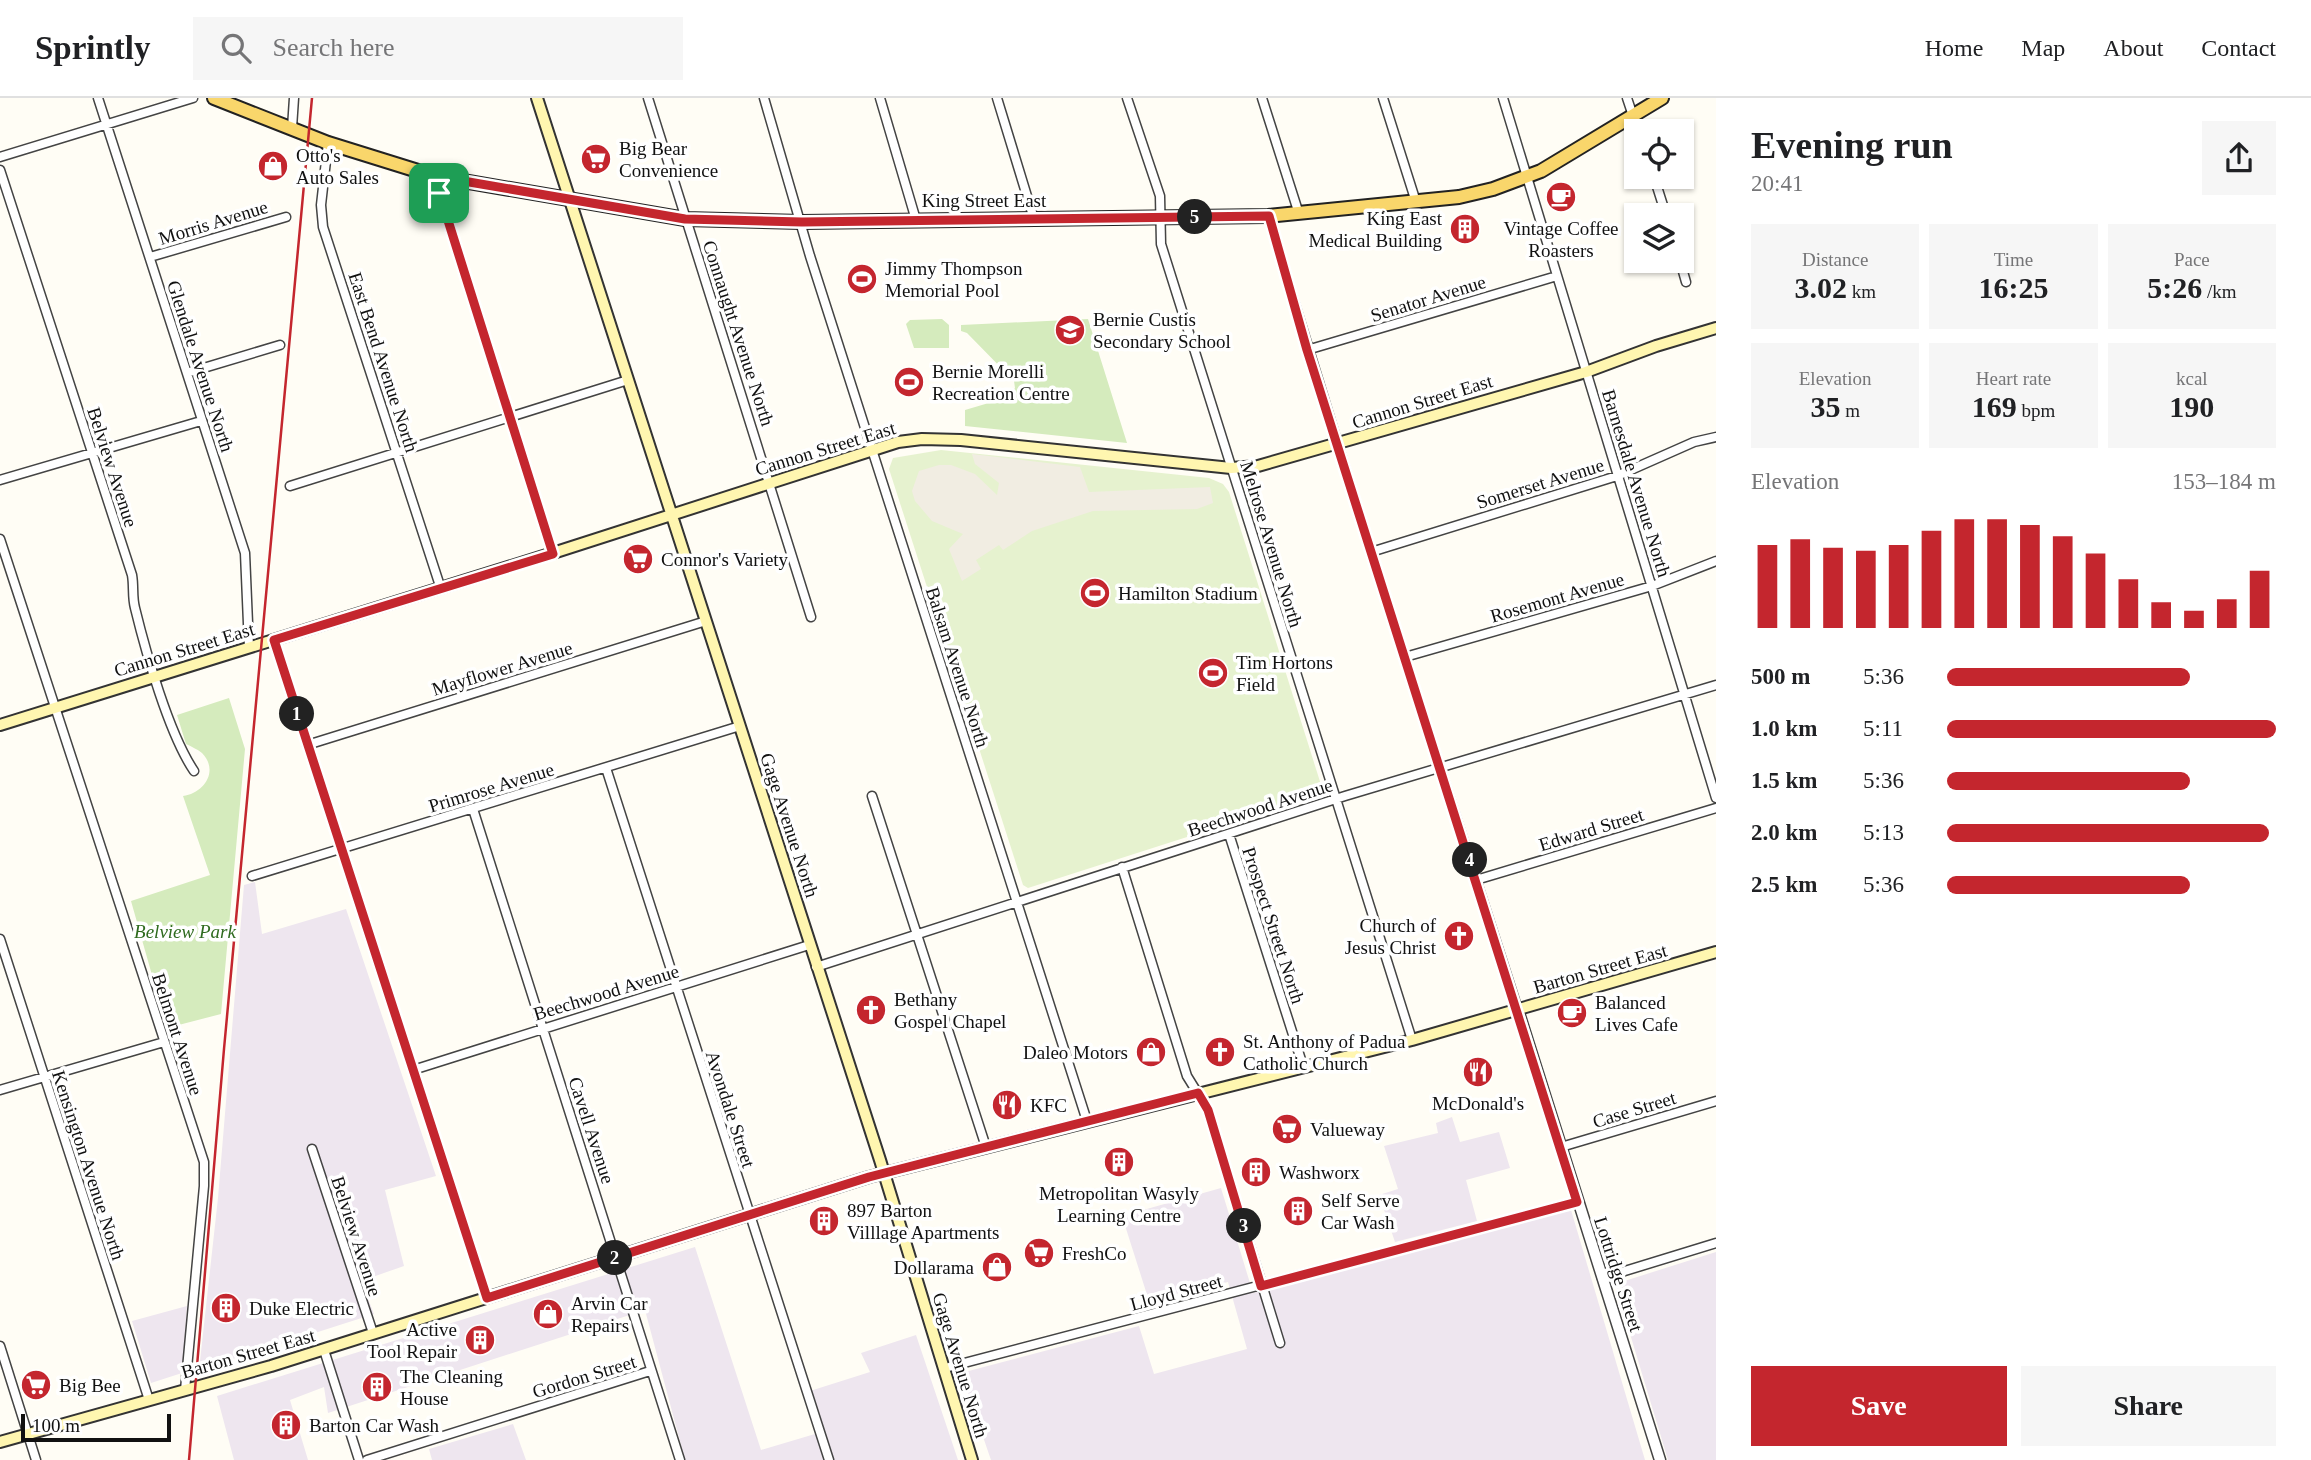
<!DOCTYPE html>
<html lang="en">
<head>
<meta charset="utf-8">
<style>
	body { margin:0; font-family:Georgia,serif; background:#f6f6f6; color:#202124; height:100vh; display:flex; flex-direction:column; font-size:26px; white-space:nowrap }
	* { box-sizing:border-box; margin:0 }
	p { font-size:23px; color:#757577 }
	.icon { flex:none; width:38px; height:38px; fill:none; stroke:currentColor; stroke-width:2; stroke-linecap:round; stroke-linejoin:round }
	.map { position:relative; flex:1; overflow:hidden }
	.panel { display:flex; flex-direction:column; background:#fff; width:595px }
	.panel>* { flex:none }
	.fabs { position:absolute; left:1624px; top:21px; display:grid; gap:14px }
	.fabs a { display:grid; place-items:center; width:70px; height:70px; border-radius:0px; background:#fff; box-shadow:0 2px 5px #0004; font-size:35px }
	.scale { position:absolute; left:21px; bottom:18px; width:150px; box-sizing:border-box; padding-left:7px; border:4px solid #111; border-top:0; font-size:19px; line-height:24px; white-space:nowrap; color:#111; -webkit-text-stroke:5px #fff; paint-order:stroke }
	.pin { position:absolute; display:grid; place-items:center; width:60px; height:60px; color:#fff; margin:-30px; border-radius:14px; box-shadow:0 4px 10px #0006 }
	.km { position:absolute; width:35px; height:35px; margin:-18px; border-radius:50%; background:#222; color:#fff; font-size:19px; line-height:35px; text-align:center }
	.round { display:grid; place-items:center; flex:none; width:74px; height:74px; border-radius:0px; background:#f6f6f6 }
	.headline { display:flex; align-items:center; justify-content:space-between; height:119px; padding:0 35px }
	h1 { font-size:38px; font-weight:800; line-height:52px }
	.stats { display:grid; grid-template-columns:repeat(3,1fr); gap:10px; height:119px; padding:7px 35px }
	.stats div { display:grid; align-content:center; border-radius:0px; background:#f6f6f6; text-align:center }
	.stats b { font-size:30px; font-weight:800 }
	.stats small { font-size:19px; font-weight:400 }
	.stats p { font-size:19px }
	.chart { height:196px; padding:14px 35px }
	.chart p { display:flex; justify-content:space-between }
	.chart svg { width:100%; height:126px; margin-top:7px; stroke:#c4262e; stroke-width:6 }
	.action { display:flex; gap:14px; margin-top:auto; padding:14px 35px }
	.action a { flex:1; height:80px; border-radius:0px; background:#c4262e; color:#fff; font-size:28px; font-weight:800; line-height:80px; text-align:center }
	.action a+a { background:#f6f6f6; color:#202124 }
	ul { padding:0 35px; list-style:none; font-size:23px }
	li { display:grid; grid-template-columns:112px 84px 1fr; align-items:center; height:52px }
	li i { height:18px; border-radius:9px; background:#c4262e }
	header { display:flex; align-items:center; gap:42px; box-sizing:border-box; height:98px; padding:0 35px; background:#fff; border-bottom:2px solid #e0e0e0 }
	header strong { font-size:33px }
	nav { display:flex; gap:38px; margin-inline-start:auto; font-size:24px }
	.search { width:490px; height:63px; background:#f6f6f6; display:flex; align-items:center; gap:18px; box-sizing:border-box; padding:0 24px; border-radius:0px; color:#757577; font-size:26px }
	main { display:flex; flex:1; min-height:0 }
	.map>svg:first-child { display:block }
</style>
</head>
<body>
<header>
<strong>Sprintly</strong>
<div class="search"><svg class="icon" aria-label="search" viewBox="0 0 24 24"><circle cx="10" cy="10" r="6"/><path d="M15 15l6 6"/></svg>Search here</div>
<nav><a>Home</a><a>Map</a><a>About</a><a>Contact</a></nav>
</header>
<main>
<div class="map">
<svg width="1716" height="1362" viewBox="0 0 1716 1362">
	<rect width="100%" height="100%" fill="#fffdf5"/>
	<!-- industrial -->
	<path fill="#eee6ef" d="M 255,784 L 262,836 L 346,811 L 436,1078 L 385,1092 L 404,1168 L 361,1183 L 374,1216 L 199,1272 L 218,1100 L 244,787 Z
		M 1452,1019 L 1460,1044 L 1499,1034 L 1510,1070 L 1466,1082 L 1477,1123 L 1395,1144 L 1379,1097 L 1398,1091 L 1384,1048 L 1438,1035 L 1436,1025 Z
		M 1221,1090 L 1253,1195 L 1571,1112 L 1645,1362 L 991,1362 L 961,1275 L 1139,1228 L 1154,1276 L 1247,1251 L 1228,1184 L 1149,1203 L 1122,1118 Z
		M 695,1149 L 761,1352 L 825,1333 L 810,1293 L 870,1274 L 861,1255 L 916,1237 L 958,1362 L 685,1362 L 645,1212 L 328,1315 L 324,1289 L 290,1302 L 308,1362 L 234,1362 L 217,1298 Z
		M 1716,1154 L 1716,1362 L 1668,1362 L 1615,1186 Z
		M 187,1208 L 182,1275 L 151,1285 L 132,1223 Z
		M 513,1326 L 526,1362 L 432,1362 L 429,1351 Z"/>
	<!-- green -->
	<path fill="#d5ebbd" d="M 942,221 L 949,227 L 949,250 L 914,250 L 906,226 L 910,222 Z
		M 1088,221 L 1127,345 L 965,328 L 965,312 L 1009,299 L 1015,290 L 1014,283 L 967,235 L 961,233 L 961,227 Z
		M 229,600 L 245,651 L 221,916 L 167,930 L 131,803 L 210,777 L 183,698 C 205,695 219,672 202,655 C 197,651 192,649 186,646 L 177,617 Z"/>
	<!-- pitch -->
	<path fill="#e6f2cf" d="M 941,352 L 1209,380 L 1223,386 L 1229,394 L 1322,690 L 1318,697 L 1028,790 L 1023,787 L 889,371 L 893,360 Z"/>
	<!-- plaza -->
	<path fill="#f1ede2" d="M 972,356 L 1080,369 L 1089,394 L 1210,389 L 1213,405 L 1197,411 L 1093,413 L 1032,433 L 1003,452 L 999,447 L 976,462 L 981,471 L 962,483 L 949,451 L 963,436 L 932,423 L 915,403 L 912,393 L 919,373 L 939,367 L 951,367 L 975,376 L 997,397 L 999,385 L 975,366 Z"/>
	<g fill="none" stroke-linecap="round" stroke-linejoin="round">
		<!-- minor casing -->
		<g stroke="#444" stroke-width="11">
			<path id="minor" d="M 98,0 L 245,455 L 249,549
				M 648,0 L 811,519
				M 764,0 L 810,158 L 1087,1023
				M 880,0 L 916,122
				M 997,0 L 1034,121
				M 1127,0 L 1160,98 L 1161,146 L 1412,942
				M 1262,0 L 1299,116
				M 1383,0 L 1416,104
				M 1503,0 L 1716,700
				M 1627,0 L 1638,33
				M 292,30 L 294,0
				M 328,45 L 321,107 L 323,129 L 441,491
				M 0,59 L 193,0
				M 0,72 L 132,477 C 134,488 132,499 135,510 C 146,555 169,636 194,673
				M 434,78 L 553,455
				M 1654,79 L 1666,117
				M 1268,118 L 1371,454 L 1518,912
				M 150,159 L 286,119
				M 1680,163 L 1686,184
				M 1307,252 L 1557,178
				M 187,275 L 280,247
				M 0,382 L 201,323
				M 290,388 L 628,282
				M 0,441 L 204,1064 L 204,1088 L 185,1292
				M 1371,454 L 1617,378 L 1694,344 L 1716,339
				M 274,542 L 487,1200
				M 1405,559 L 1652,488 L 1716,463
				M 307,647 L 706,523
				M 606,670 L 829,1362
				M 872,698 L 986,1049
				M 473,711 L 680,1362
				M 1229,736 L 1303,968
				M 1122,769 L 1187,978 L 1208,1012 L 1280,1245
				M 252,778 L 740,628
				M 1476,782 L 1716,710
				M 0,841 L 149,1302
				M 816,869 L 1345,698 L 1716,587
				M 413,972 L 809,847
				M 0,992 L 164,944
				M 1561,1049 L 1716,1003
				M 312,1051 L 373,1235
				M 1602,1180 L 1716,1145
				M 0,1248 L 36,1362
				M 324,1252 L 359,1362
				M 945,1270 L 1577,1104
				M 367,1362 L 650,1273"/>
		</g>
		<!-- tertiary casing -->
		<g stroke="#444" stroke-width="13">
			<path id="tertiary" d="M 1518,912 L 1660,1362"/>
		</g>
		<!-- secondary casing -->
		<g stroke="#333" stroke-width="14">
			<path id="secondary" d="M 537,0 L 880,1062 L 972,1362
				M 0,627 L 553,455 L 898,344 L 922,341 L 961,342 L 1231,370 L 1258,368 L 1586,274 L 1656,248 L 1716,230
				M 0,1344 L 271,1268 L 869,1079 L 1412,942 L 1716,854"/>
		</g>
		<!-- primary casing -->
		<g stroke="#222" stroke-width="16">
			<path id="primary" d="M 214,0 L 328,45 L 434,78 L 685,121 L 802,124 L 1268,118 L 1459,99 L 1493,91 L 1541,73 L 1662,0"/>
		</g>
		<!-- minor -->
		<use href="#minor" stroke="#fff" stroke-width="8"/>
		<!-- tertiary -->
		<use href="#tertiary" stroke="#fff" stroke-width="10"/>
		<!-- secondary -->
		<use href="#secondary" stroke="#fff6b0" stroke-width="10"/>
		<!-- primary -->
		<use href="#primary" stroke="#f9d66b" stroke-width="12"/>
		<!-- rail -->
		<path stroke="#c4262e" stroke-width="2.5" d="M 189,1362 L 224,951 L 312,0"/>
	</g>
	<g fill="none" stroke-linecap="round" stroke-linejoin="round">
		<!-- route casing -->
		<g stroke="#fff" stroke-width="14">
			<path id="route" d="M 434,78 L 685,121 L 802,124 L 1269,118 L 1307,252 L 1577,1104 L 1261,1188 L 1208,1012 L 1198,995 L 869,1079 L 487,1200 L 274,542 L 553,456 Z"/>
		</g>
		<!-- route -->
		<use href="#route" stroke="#c4262e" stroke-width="9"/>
	</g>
	<!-- icons -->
	<defs>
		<g id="supermarket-disc" transform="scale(1.575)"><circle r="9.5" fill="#c4262e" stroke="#fff"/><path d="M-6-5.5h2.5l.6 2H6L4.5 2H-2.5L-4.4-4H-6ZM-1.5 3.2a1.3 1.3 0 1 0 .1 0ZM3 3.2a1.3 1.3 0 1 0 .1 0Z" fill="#fff"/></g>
		<g id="shop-disc" transform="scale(1.575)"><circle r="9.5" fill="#c4262e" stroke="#fff"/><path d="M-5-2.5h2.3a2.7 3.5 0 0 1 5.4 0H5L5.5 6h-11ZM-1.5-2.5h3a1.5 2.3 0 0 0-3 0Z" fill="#fff"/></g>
		<g id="cafe-disc" transform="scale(1.575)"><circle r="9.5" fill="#c4262e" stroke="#fff"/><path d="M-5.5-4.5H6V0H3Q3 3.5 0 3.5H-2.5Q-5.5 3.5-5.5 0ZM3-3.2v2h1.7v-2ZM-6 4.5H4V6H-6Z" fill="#fff"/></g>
		<g id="building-disc" transform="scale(1.575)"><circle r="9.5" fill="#c4262e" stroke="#fff"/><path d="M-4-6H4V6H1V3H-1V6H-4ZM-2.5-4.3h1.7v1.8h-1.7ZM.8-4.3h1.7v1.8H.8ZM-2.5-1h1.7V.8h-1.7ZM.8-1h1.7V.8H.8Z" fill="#fff"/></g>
		<g id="stadium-disc" transform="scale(1.575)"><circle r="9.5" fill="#c4262e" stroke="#fff"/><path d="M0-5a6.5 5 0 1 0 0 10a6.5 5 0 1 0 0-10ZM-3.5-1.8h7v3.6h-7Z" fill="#fff"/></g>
		<g id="school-disc" transform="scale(1.575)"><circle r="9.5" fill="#c4262e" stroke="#fff"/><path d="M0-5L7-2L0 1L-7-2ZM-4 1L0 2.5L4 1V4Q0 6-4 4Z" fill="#fff"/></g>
		<g id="church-disc" transform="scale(1.575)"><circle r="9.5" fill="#c4262e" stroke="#fff"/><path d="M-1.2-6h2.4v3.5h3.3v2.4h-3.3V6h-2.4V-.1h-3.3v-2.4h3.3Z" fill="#fff"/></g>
		<g id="restaurant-disc" transform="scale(1.575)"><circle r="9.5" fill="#c4262e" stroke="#fff"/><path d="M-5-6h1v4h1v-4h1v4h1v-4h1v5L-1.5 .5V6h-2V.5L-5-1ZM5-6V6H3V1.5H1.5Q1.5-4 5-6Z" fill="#fff"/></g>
	</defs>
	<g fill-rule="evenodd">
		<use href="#supermarket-disc" x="596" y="61"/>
		<use href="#shop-disc" x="273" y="68"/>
		<use href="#cafe-disc" x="1561" y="99"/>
		<use href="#building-disc" x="1465" y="131"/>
		<use href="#stadium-disc" x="862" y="181"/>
		<use href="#school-disc" x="1070" y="232"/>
		<use href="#stadium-disc" x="909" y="284"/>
		<use href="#supermarket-disc" x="638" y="461"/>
		<use href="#stadium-disc" x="1095" y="495"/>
		<use href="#stadium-disc" x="1213" y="575"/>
		<use href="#church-disc" x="1459" y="838"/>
		<use href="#church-disc" x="871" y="912"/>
		<use href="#cafe-disc" x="1572" y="915"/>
		<use href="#shop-disc" x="1151" y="954"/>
		<use href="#church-disc" x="1220" y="954"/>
		<use href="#restaurant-disc" x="1478" y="974"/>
		<use href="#restaurant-disc" x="1007" y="1007"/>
		<use href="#supermarket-disc" x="1287" y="1031"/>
		<use href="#building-disc" x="1119" y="1064"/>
		<use href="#building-disc" x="1256" y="1074"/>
		<use href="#building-disc" x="1298" y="1113"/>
		<use href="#building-disc" x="824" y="1123"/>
		<use href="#supermarket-disc" x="1039" y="1155"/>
		<use href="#shop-disc" x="997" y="1169"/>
		<use href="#building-disc" x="226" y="1210"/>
		<use href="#shop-disc" x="548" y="1216"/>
		<use href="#building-disc" x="480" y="1242"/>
		<use href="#supermarket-disc" x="36" y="1287"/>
		<use href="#building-disc" x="377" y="1289"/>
		<use href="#building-disc" x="286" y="1327"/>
	</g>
	<g text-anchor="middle" stroke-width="7" stroke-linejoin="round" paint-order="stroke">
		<!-- poi labels -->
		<g font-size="19" fill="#111" stroke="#fff" text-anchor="start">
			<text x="619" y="57">Big Bear<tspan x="619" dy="22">Convenience</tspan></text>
			<text x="296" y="64">Otto's<tspan x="296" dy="22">Auto Sales</tspan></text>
			<text x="1442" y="127" text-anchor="end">King East<tspan x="1442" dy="22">Medical Building</tspan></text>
			<text x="1561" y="137" text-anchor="middle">Vintage Coffee<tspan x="1561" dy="22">Roasters</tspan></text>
			<text x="885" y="177">Jimmy Thompson<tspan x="885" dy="22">Memorial Pool</tspan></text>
			<text x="1093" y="228">Bernie Custis<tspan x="1093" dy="22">Secondary School</tspan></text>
			<text x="932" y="280">Bernie Morelli<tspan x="932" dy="22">Recreation Centre</tspan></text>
			<text x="661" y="468">Connor's Variety</text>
			<text x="1118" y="502">Hamilton Stadium</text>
			<text x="1236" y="571">Tim Hortons<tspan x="1236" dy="22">Field</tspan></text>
			<text x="1436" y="834" text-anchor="end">Church of<tspan x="1436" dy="22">Jesus Christ</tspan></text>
			<text x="894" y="908">Bethany<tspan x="894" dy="22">Gospel Chapel</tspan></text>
			<text x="1595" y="911">Balanced<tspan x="1595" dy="22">Lives Cafe</tspan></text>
			<text x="1243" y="950">St. Anthony of Padua<tspan x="1243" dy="22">Catholic Church</tspan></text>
			<text x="1128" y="961" text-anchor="end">Daleo Motors</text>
			<text x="1478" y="1012" text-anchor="middle">McDonald's</text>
			<text x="1030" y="1014">KFC</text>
			<text x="1310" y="1038">Valueway</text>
			<text x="1279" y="1081">Washworx</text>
			<text x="1119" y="1102" text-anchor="middle">Metropolitan Wasyly<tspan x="1119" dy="22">Learning Centre</tspan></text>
			<text x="1321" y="1109">Self Serve<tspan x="1321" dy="22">Car Wash</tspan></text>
			<text x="847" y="1119">897 Barton<tspan x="847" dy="22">Villlage Apartments</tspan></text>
			<text x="1062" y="1162">FreshCo</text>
			<text x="974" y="1176" text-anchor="end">Dollarama</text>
			<text x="571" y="1212">Arvin Car<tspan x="571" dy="22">Repairs</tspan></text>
			<text x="249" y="1217">Duke Electric</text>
			<text x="457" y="1238" text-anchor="end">Active<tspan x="457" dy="22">Tool Repair</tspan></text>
			<text x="400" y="1285">The Cleaning<tspan x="400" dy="22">House</tspan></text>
			<text x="59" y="1294">Big Bee</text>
			<text x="309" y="1334">Barton Car Wash</text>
		</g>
		<!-- street labels -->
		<g font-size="19" fill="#111" stroke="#fff">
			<text x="984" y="109">King Street East</text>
			<text transform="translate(213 124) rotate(-17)" y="7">Morris Avenue</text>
			<text transform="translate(1428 200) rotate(-17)" y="7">Senator Avenue</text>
			<text transform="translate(739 235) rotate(72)" y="7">Connaught Avenue North</text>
			<text transform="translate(384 264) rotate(72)" y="7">East Bend Avenue North</text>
			<text transform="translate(201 268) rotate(72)" y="7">Glendale Avenue North</text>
			<text transform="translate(1422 303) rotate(-17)" y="7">Cannon Street East</text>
			<text transform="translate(825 350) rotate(-17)" y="7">Cannon Street East</text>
			<text transform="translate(113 369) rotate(72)" y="7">Belview Avenue</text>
			<text transform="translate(1540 385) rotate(-17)" y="7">Somerset Avenue</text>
			<text transform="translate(1637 385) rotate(73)" y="7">Barnesdale Avenue North</text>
			<text transform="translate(1272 446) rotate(73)" y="7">Melrose Avenue North</text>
			<text transform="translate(1557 499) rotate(-16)" y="7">Rosemont Avenue</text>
			<text transform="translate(184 551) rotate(-17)" y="7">Cannon Street East</text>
			<text transform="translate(958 569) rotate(72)" y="7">Balsam Avenue North</text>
			<text transform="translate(502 570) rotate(-17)" y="7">Mayflower Avenue</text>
			<text transform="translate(491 689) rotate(-17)" y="7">Primrose Avenue</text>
			<text transform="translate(1260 709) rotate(-18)" y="7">Beechwood Avenue</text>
			<text transform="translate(790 727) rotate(72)" y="7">Gage Avenue North</text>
			<text transform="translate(1591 731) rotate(-17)" y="7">Edward Street</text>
			<text transform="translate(1274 827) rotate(72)" y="7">Prospect Street North</text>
			<text transform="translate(1600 870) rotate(-16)" y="7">Barton Street East</text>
			<text transform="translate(606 894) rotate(-17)" y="7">Beechwood Avenue</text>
			<text transform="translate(178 936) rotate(72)" y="7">Belmont Avenue</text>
			<text transform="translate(731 1011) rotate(72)" y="7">Avondale Street</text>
			<text transform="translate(1634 1011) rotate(-17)" y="7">Case Street</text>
			<text transform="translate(592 1032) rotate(72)" y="7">Cavell Avenue</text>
			<text transform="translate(89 1067) rotate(72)" y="7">Kensington Avenue North</text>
			<text transform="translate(357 1138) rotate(72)" y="7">Belview Avenue</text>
			<text transform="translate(1619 1176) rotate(72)" y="7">Lottridge Street</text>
			<text transform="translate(1176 1194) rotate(-15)" y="7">Lloyd Street</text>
			<text transform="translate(248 1255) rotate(-16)" y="7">Barton Street East</text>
			<text transform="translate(961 1267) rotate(73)" y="7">Gage Avenue North</text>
			<text transform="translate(584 1278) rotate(-17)" y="7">Gordon Street</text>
		</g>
		<!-- park labels -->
		<g font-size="19" font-style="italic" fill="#2f6b1f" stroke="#fff">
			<text x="185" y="840">Belview Park</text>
		</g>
	</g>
</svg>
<div class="fabs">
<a><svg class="icon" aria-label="locate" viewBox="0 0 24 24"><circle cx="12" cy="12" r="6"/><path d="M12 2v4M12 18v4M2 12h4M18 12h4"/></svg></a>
<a><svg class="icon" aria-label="layers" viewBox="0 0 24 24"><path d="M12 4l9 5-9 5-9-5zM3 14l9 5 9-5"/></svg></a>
</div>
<div class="scale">100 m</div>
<div class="pin" style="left:439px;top:95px;background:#1e9e55"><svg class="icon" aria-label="arrive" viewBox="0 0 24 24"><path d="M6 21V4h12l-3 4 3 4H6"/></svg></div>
<b class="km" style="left:297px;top:616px">1</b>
<b class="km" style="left:615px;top:1160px">2</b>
<b class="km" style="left:1244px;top:1128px">3</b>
<b class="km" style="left:1470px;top:762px">4</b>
<b class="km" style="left:1195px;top:119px">5</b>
</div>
<section class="panel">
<div class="headline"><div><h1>Evening run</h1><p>20:41</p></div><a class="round"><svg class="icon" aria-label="share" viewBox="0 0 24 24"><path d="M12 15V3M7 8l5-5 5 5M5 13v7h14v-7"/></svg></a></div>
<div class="stats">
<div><p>Distance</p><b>3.02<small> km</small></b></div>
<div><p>Time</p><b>16:25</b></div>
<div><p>Pace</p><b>5:26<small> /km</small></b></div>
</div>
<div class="stats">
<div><p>Elevation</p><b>35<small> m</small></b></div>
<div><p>Heart rate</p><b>169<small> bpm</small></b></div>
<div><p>kcal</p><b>190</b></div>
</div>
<div class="chart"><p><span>Elevation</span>153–184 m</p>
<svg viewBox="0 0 160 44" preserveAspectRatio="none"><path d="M5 44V15M15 44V13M25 44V16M35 44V17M45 44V15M55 44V10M65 44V6M75 44V6M85 44V8M95 44V12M105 44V18M115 44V27M125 44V35M135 44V38M145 44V34M155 44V24"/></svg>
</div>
<ul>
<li><b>500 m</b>5:36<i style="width:74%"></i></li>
<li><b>1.0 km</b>5:11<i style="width:100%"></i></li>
<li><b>1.5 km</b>5:36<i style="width:74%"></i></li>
<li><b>2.0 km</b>5:13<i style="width:98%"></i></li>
<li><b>2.5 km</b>5:36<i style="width:74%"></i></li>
</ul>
<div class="action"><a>Save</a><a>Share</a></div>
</section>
</main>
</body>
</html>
